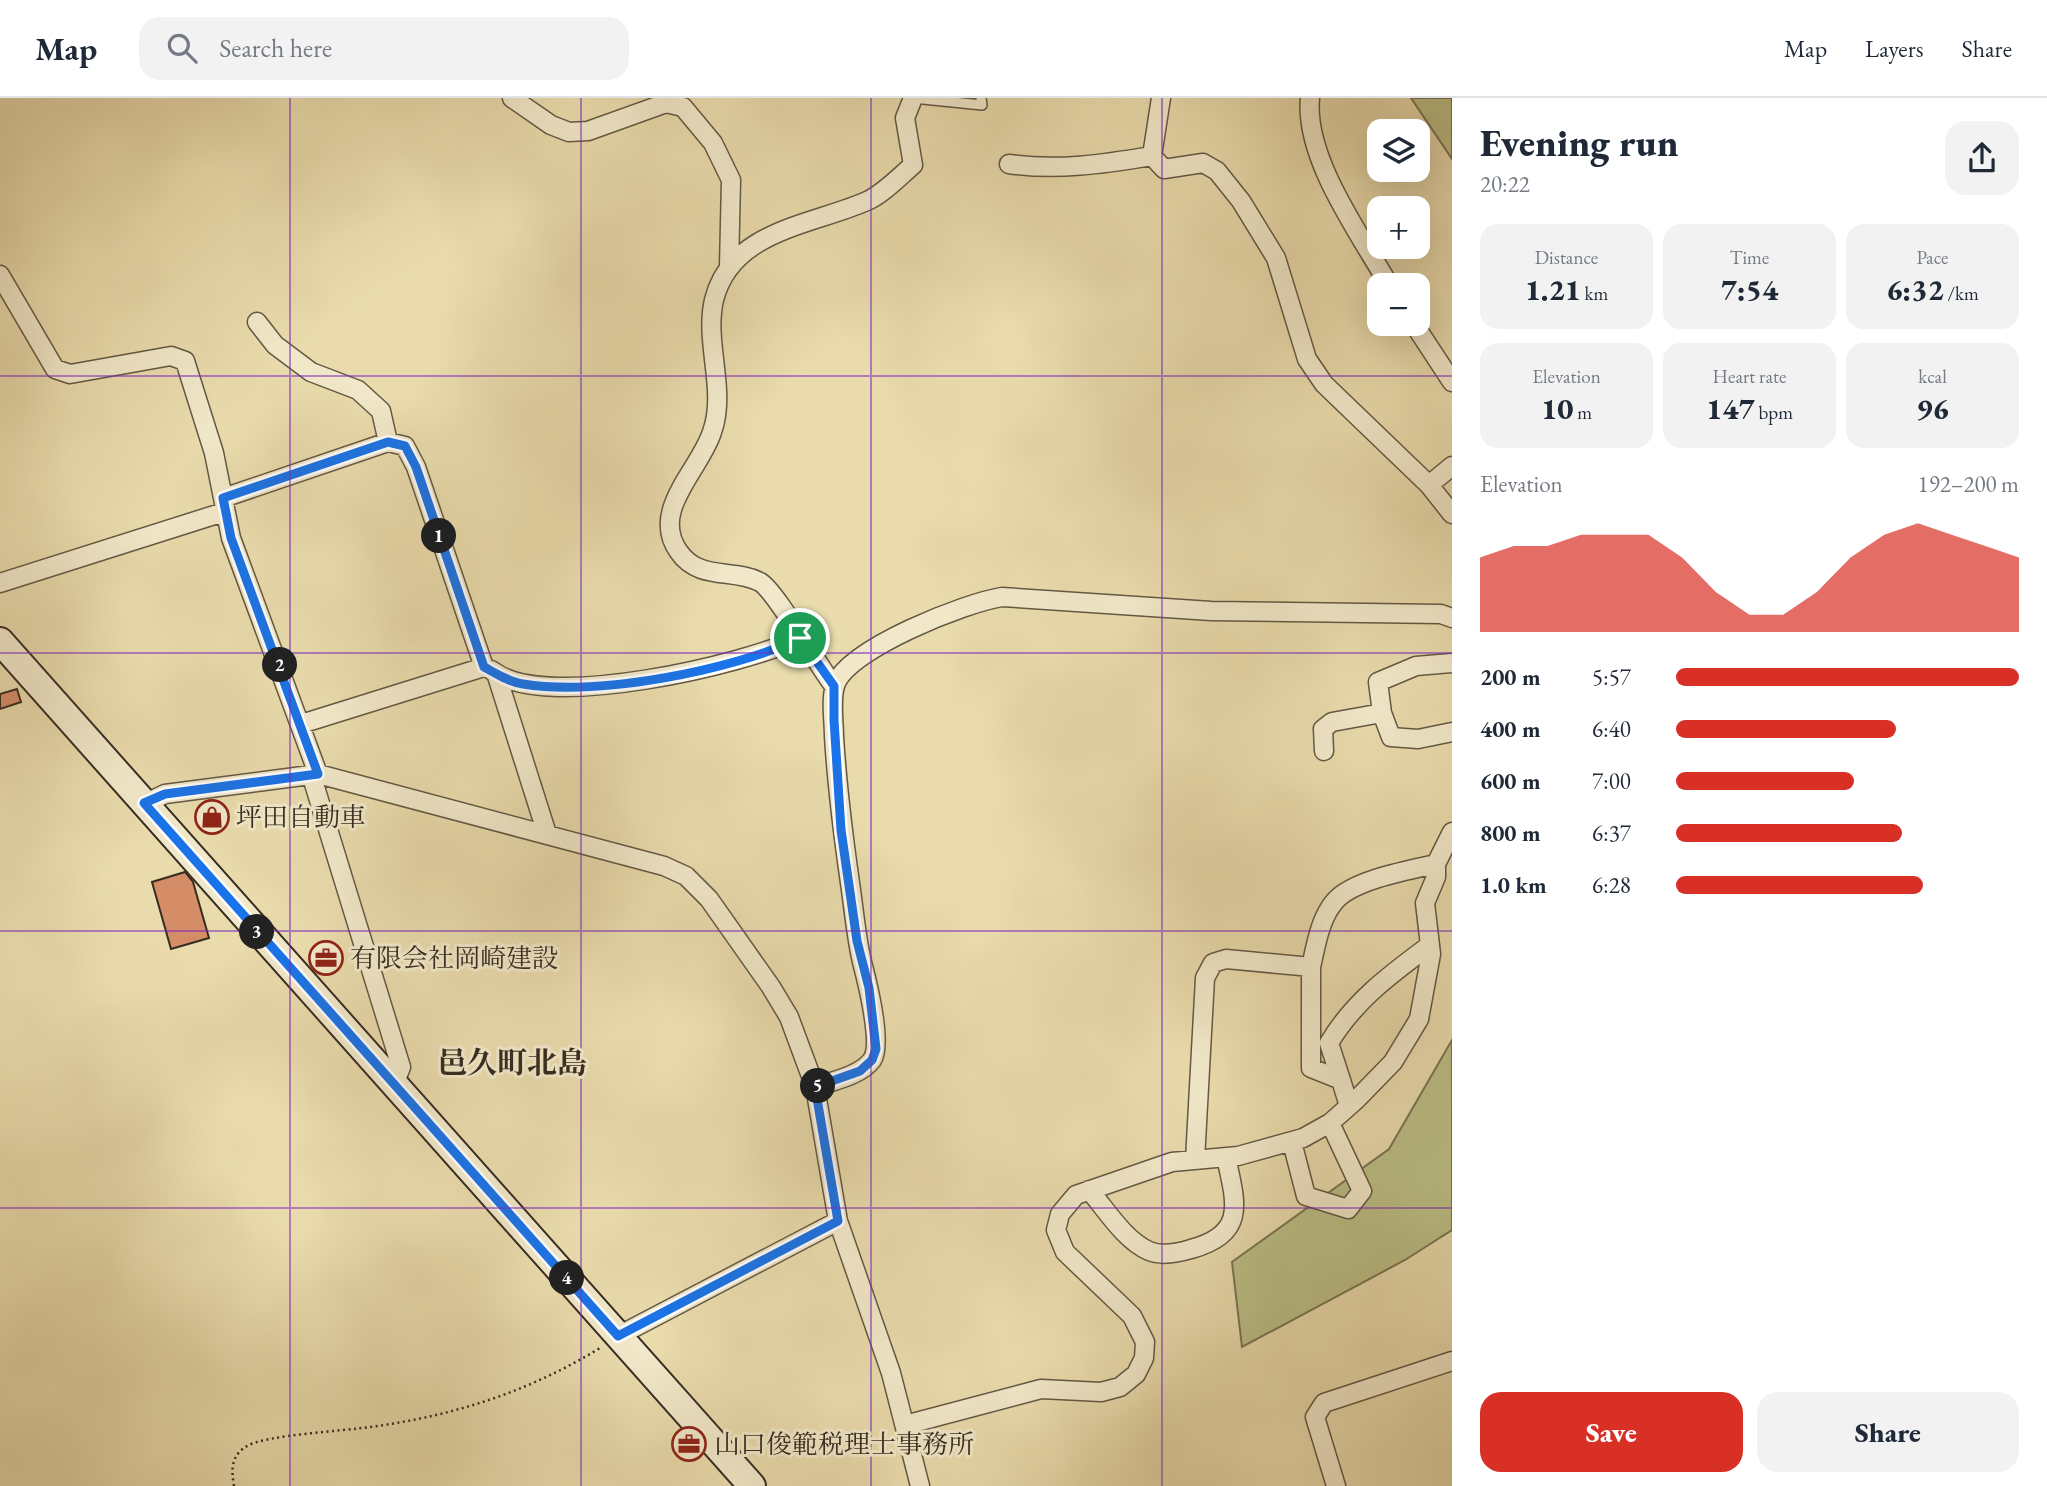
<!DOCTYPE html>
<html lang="en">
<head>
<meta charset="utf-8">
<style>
	body { margin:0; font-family:"EB Garamond","Noto Serif JP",serif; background:#f2f2f3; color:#1f2937; height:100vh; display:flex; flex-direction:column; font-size:26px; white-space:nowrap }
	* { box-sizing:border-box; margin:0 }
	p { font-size:23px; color:#747a83 }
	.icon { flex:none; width:38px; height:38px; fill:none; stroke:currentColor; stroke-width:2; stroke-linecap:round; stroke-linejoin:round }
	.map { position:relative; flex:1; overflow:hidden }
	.side { display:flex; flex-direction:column; background:#fff; width:595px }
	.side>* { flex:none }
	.buttons { position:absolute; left:1367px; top:21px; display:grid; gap:14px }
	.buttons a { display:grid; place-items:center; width:63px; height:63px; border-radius:14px; background:#fff; box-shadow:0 7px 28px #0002; font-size:35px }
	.pin { position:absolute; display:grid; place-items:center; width:60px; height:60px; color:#fff; margin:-30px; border:4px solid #fff; border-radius:50%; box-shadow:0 2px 7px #0007 }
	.km { position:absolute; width:35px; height:35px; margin:-18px; border-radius:50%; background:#222; color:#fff; font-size:19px; line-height:35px; text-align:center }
	.round { display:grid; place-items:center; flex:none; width:74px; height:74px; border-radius:21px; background:#f2f2f3 }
	.headline { display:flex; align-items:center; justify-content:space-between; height:119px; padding:0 28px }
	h1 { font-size:38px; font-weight:800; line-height:52px }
	.metrics { display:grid; grid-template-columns:repeat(3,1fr); gap:10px; height:119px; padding:7px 28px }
	.metrics div { display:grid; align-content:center; border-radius:18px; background:#f2f2f3; text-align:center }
	.metrics b { font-size:30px; font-weight:800 }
	.metrics small { font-size:19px; font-weight:400 }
	.metrics p { font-size:19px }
	.chart { height:196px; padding:14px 28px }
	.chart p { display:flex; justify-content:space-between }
	.chart svg { width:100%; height:126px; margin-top:7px; fill:#d93025; opacity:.7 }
	.action { display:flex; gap:14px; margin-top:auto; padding:14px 28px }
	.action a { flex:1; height:80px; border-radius:21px; background:#d93025; color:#fff; font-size:28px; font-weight:800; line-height:80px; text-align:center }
	.action a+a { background:#f2f2f3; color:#1f2937 }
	ul { padding:0 28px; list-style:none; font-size:23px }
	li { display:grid; grid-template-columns:112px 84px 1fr; align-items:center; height:52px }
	li i { height:18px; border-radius:9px; background:#d93025 }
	header { display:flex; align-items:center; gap:42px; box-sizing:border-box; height:98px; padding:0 35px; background:#fff; border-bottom:2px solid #e0e1e3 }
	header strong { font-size:33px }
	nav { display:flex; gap:38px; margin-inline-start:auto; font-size:24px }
	.search { width:490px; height:63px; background:#f2f2f3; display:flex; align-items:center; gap:18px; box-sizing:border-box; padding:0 24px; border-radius:21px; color:#747a83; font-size:26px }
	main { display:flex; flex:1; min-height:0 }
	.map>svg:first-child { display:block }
</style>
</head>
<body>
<header>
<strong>Map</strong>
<div class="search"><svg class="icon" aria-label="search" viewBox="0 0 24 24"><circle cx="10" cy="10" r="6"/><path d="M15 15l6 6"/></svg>Search here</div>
<nav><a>Map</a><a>Layers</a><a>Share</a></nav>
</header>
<main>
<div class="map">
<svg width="1452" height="1388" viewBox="0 0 1452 1388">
	<rect width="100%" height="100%" fill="#e9dbac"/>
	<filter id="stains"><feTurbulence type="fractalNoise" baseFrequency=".00286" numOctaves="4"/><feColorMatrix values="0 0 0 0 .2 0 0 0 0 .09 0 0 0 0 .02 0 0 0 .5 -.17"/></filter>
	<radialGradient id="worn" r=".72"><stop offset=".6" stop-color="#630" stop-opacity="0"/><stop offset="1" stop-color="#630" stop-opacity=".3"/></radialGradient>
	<!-- green -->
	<path fill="#bbbe86" stroke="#797554" stroke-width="2" d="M 1411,0 L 1452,0 L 1452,61 Z
		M 1452,942 L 1452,1132 L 1405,1162 L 1242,1249 L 1232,1164 L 1389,1051 Z"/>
	<!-- building -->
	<path fill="#d58d67" stroke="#372c21" stroke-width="2" d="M 17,591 L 21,604 L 0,611 L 0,596 Z
		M 185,774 L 193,784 L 209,840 L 171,851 L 152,784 Z"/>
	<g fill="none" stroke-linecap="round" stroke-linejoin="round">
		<!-- service casing -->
		<g stroke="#645844" stroke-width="12">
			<path id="service" d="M 913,0 L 982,7 L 981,0"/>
		</g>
		<!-- minor casing -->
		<g stroke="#645844" stroke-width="21">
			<path id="minor" d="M 512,0 L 551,27 L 569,34 L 588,33 L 666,5 L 683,9 L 713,45 L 731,82 L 729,169
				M 1310,0 C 1304,60 1360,136 1389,187
				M 1152,58 L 1164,71 L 1203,65 L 1217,73 L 1241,103 L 1276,160 L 1307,261 L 1324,286 L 1429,387 L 1452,416
				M 1009,66 C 1057,73 1104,66 1152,58 L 1161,0
				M 0,177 L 55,271 L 70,276 L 171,258 L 185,263 L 214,355 L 231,440 L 318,676 L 165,696 L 144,706
				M 1414,226 L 1452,284
				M 1429,387 L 1452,368
				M 223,400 L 388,344 L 381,313 L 358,292 L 311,274 L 275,247 L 257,224
				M 0,485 L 224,414
				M 1452,565 L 1416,568 L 1378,584 L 1382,615 L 1391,639 L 1418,641 L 1452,634
				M 491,572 L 496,575 L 547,736
				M 496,575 C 549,612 743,567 800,540
				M 834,588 C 818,568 776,493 760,484 C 733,470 699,483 679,454 C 649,413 700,372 712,334 C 727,292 704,245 714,202 C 731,132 813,127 867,103 C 883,96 899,79 913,67 L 905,20 L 913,0
				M 301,626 L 484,569 L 416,369 L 405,348 L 388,344
				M 1324,653 L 1323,631 L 1332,624 L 1382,615
				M 311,676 L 401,969 L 394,987
				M 318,676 L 664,768 L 686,778 L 709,801 L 771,889 L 789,919 L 815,989 L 838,1123 L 891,1275 L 920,1388
				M 1311,869 C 1316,847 1320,820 1335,803 C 1353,782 1409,772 1436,766
				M 1341,982 L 1329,945 C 1354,903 1391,876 1430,847
				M 815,989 C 832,983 860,978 872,962 C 883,946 867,883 862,864 C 856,838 854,812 850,785 C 843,736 837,688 834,638 C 834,623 830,599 836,585 C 851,550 964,505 1002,499 L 1211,513 L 1441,516 L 1452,520
				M 1292,1044 L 1306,1098 L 1348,1111 L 1362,1093 L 1330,1025
				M 1195,1062 L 1205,880 L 1213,865 L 1226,861 L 1311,869 L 1311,970 L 1341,982 L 1349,1008
				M 1089,1092 C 1106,1111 1124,1142 1149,1153 C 1161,1158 1178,1155 1191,1151 C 1247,1136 1236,1105 1226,1059
				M 618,1238 L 838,1123
				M 905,1327 L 1041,1291 L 1101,1294 L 1120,1289 L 1136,1276 L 1144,1260 L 1145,1244 L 1132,1218 L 1065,1154 L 1056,1132 L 1060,1116 L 1076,1097 L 1172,1064 L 1238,1058 L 1303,1040 L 1330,1025 L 1356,1002 L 1393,964 L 1419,921 L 1431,856 L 1425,805 L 1436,779 L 1436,766 L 1452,734
				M 1336,1388 L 1315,1319 L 1324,1305 L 1452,1263"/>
		</g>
		<!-- secondary casing -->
		<g stroke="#372c21" stroke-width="30">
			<path id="secondary" d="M 0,543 L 752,1388"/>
		</g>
		<!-- path -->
		<path stroke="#372c21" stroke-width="2.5" stroke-dasharray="2 3.5" stroke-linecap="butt" d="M 234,1388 C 231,1371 231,1356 249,1347 C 269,1337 342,1333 370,1329 C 453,1318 528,1294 600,1250"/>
		<!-- service -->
		<use href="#service" stroke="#f1e8c9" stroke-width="9"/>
		<!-- minor -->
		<use href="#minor" stroke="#f1e8c9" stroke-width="18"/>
		<!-- secondary -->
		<use href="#secondary" stroke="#f1e8c9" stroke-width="26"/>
	</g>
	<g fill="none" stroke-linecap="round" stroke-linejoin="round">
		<!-- route casing -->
		<g stroke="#fff" stroke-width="14">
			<path id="route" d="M 388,344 L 405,348 L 416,369 L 484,569 C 497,576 509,584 523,586 C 598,598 732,573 800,540 L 834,588 L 834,622 L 841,732 L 857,843 L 869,890 L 876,951 L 872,962 L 860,973 L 815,989 L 838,1123 L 618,1238 L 144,705 L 165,696 L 318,676 L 231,440 L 223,400 Z"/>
		</g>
		<!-- route -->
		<use href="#route" stroke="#1a73e8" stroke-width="9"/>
	</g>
	<!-- grid -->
	<path fill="none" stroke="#7b2cbf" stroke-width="2" stroke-opacity="0.55" d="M 290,0 L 290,1388M 581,0 L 581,1388M 871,0 L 871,1388M 1162,0 L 1162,1388M 0,278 L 1452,278M 0,555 L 1452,555M 0,833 L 1452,833M 0,1110 L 1452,1110"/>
	<!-- icons -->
	<defs>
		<g id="shop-ring" transform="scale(1.75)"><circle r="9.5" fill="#f1e8c9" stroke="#8f2418" stroke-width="1.5"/><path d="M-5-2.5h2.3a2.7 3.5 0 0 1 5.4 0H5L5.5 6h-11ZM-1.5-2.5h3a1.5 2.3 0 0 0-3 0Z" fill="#8f2418"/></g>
		<g id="office-ring" transform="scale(1.75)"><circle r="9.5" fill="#f1e8c9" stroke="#8f2418" stroke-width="1.5"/><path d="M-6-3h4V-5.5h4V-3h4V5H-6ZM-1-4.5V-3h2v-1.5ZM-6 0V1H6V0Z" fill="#8f2418"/></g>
	</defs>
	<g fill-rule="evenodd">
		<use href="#shop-ring" x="212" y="719"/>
		<use href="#office-ring" x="326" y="860"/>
		<use href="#office-ring" x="689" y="1346"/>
	</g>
	<g text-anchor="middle" stroke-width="6" stroke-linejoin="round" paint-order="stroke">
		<!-- poi labels -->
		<g font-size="26" fill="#372c21" stroke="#f1e8c9" text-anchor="start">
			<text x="236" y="728">坪田自動車</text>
			<text x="350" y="869">有限会社岡崎建設</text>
			<text x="714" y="1355">山口俊範税理士事務所</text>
		</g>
		<!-- quarter labels -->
		<g font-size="30" font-weight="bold" fill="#372c21" stroke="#f1e8c9">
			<text x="512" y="975">邑久町北島</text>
		</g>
	</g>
	<rect width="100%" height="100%" filter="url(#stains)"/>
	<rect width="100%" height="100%" fill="url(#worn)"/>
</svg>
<div class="buttons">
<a><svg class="icon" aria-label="layers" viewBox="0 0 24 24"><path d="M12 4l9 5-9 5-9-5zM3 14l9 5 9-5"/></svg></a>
<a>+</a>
<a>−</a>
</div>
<div class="pin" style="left:800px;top:540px;background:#1e9e55"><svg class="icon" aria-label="arrive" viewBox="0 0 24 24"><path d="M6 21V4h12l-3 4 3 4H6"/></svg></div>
<b class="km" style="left:439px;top:438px">1</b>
<b class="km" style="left:280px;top:567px">2</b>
<b class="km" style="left:257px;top:834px">3</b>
<b class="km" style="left:567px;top:1180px">4</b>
<b class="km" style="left:818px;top:988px">5</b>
</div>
<section class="side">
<div class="headline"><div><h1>Evening run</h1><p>20:22</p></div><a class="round"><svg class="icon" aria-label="share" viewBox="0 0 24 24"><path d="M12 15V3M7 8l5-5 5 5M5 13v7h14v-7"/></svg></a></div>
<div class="metrics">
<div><p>Distance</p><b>1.21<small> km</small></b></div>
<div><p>Time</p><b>7:54</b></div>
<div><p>Pace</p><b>6:32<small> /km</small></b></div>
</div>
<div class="metrics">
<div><p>Elevation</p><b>10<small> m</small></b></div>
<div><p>Heart rate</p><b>147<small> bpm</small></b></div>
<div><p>kcal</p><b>96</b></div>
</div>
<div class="chart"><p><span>Elevation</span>192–200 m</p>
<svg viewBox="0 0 160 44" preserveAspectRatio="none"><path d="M0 44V18L10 14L20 14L30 10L40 10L50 10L60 18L70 30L80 38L90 38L100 30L110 18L120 10L130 6L140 10L150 14L160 18V44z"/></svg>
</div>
<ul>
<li><b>200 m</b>5:57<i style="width:100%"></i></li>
<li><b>400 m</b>6:40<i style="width:64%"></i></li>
<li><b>600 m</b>7:00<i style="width:52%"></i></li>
<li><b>800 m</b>6:37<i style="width:66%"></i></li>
<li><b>1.0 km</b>6:28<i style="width:72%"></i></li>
</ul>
<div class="action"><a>Save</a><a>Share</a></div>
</section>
</main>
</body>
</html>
